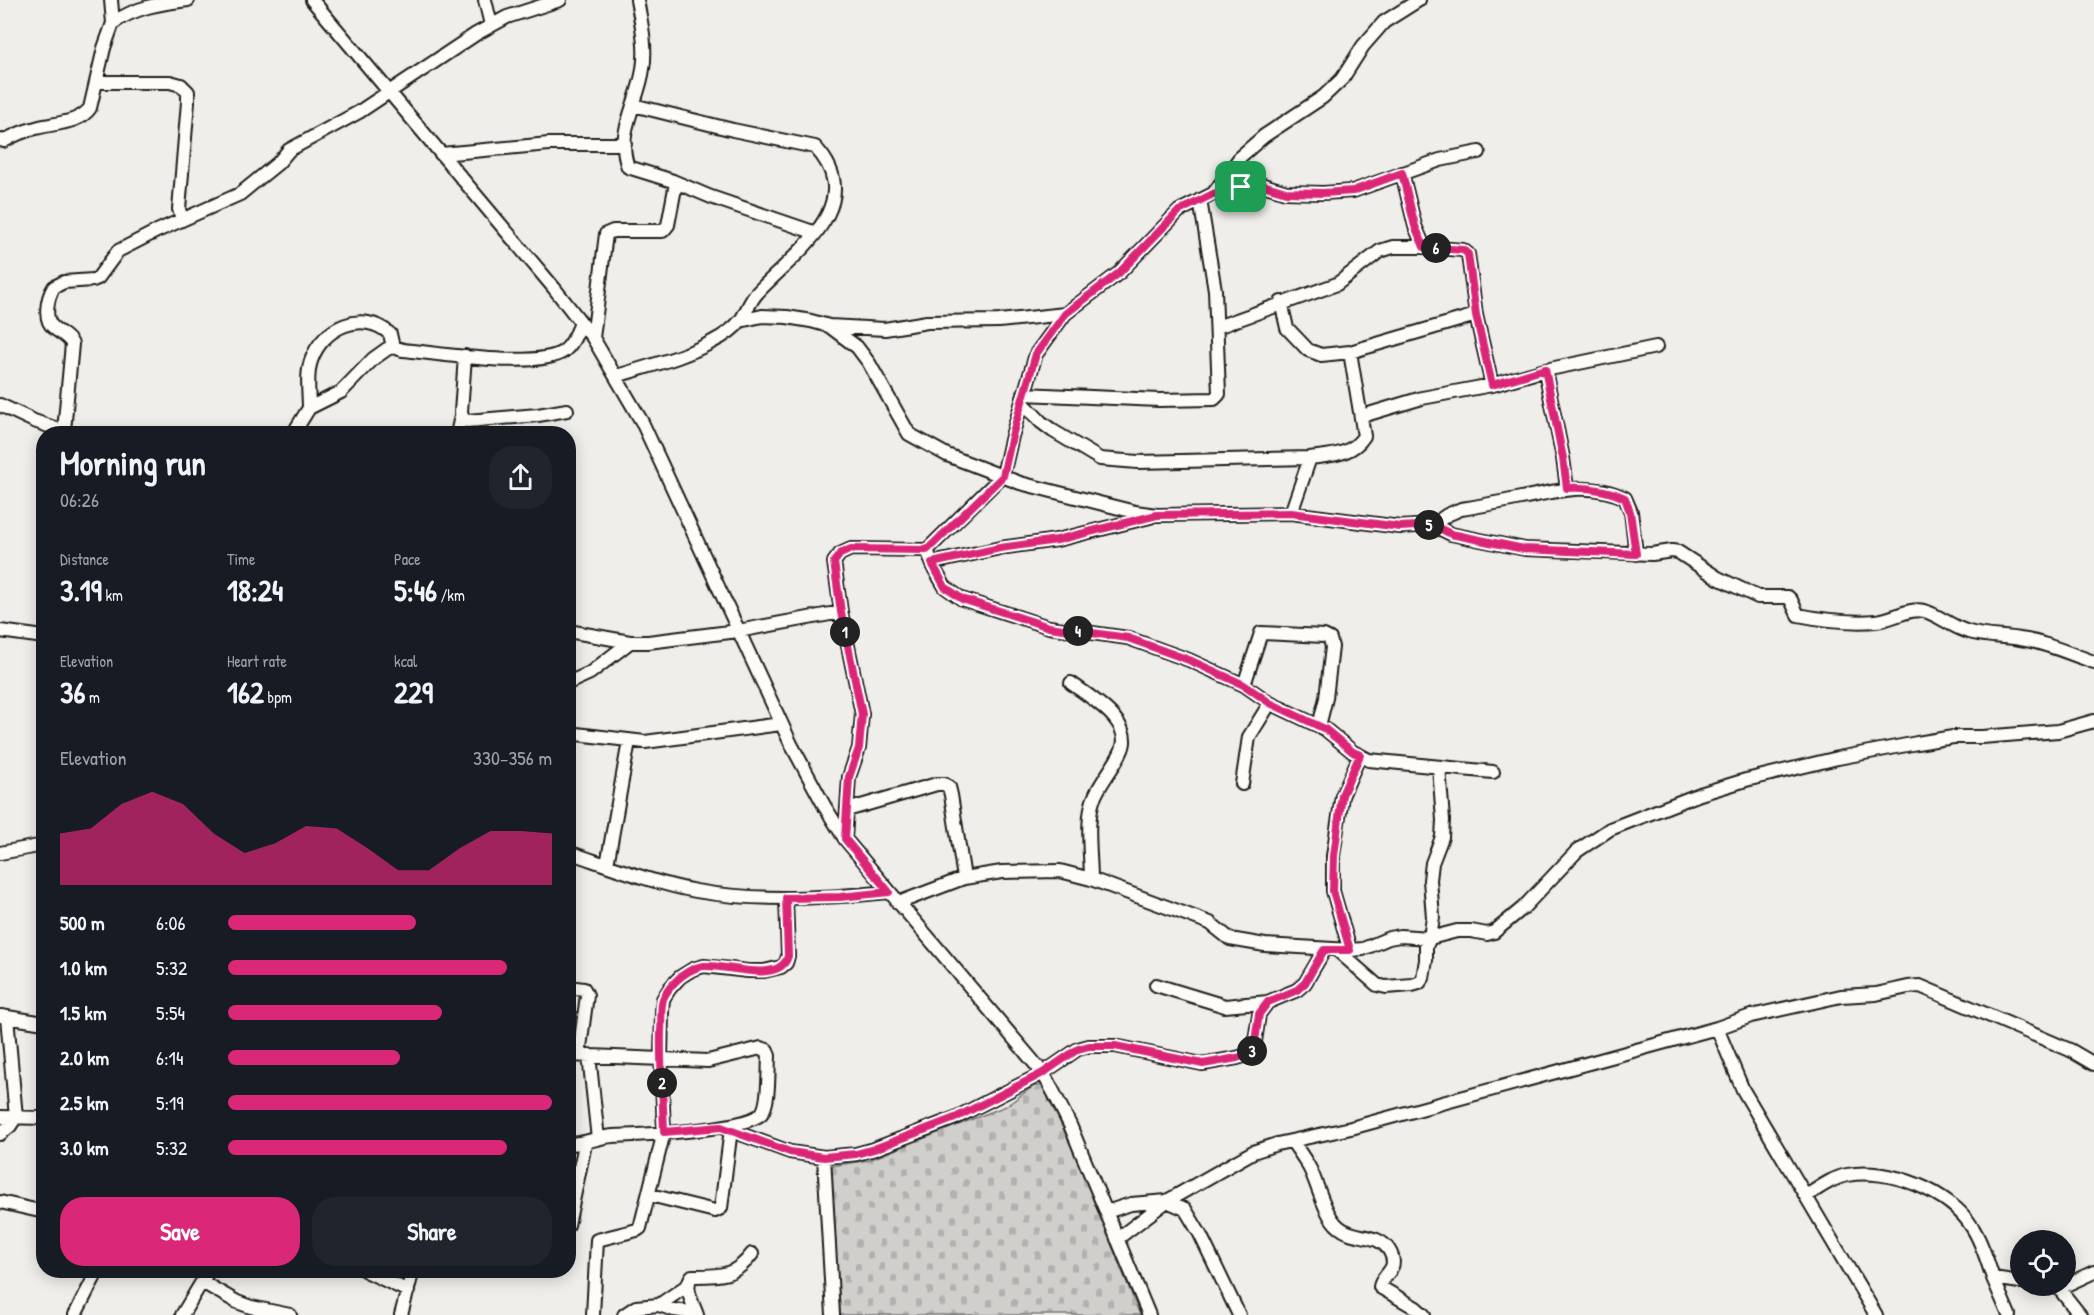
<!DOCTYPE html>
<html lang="en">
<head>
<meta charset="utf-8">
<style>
	body { margin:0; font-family:"Patrick Hand",sans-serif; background:#20242c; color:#f1f3f6; height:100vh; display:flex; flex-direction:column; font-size:22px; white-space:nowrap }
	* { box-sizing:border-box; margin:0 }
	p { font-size:20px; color:#9ea1a6 }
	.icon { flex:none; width:33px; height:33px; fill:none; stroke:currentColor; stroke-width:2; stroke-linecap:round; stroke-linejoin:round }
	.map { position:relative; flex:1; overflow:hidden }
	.side { position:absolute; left:36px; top:426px; width:540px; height:852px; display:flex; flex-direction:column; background:#171b24; border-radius:24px; box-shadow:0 3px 15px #0003 }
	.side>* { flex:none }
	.controls { position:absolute; left:2010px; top:1230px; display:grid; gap:12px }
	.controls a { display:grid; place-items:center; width:66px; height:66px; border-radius:50%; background:#171b24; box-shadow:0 3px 15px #0003; font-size:30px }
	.pin { position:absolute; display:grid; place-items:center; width:51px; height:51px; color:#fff; margin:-26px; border-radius:12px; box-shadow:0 3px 9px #0006 }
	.km { position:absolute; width:30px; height:30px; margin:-15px; border-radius:50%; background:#222; color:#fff; font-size:16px; line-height:30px; text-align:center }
	.round { display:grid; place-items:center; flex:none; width:63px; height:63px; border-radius:24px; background:#20242c }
	.overview { display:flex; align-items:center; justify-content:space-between; height:102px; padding:0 24px }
	h1 { font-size:33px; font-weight:700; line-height:45px }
	.metrics { display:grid; grid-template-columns:repeat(3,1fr); gap:9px; height:102px; padding:6px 24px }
	.metrics div { display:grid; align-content:center }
	.metrics b { font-size:30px; font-weight:700 }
	.metrics small { font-size:16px; font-weight:400 }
	.metrics p { font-size:16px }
	.chart { height:168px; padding:12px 24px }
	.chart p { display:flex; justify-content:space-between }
	.chart svg { width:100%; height:108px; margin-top:6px; fill:#db2777; opacity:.7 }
	.primary-button { display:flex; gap:12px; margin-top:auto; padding:12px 24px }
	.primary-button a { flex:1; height:69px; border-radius:24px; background:#db2777; color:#fff; font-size:24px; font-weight:700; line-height:69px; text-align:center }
	.primary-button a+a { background:#20242c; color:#f1f3f6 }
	ul { padding:0 24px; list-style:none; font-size:20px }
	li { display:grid; grid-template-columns:96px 72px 1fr; align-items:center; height:45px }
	li i { height:15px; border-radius:8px; background:#db2777 }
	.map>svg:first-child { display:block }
</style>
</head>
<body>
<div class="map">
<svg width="2094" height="1315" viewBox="0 0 2094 1315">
	<defs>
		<pattern id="cemetery-stones" width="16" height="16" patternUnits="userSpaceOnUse" patternTransform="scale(1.5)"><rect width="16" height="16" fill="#d0cfcc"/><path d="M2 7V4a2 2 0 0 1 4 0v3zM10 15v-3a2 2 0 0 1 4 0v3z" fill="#b2b1af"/></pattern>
	</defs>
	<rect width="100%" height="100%" fill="#f0eeea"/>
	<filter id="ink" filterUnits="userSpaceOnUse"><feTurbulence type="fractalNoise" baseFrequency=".0167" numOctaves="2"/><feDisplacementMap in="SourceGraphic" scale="12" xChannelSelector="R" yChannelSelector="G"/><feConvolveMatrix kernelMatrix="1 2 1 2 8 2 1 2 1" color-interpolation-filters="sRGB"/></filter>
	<g filter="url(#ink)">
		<!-- cemetery -->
		<path fill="url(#cemetery-stones)" stroke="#767674" stroke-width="1.5" d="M 1042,1085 L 1071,1145 L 1140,1315 L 840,1315 L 831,1166 L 869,1160 L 1006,1106 L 1034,1086 Z"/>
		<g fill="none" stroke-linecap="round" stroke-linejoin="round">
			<!-- minor casing -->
			<g stroke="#1c1c1c" stroke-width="16">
				<path id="minor" d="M 111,0 L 113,23
					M 312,0 L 554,288 L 593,338 L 642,422 L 791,744 L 825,807 L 845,839 L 1043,1073 L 1054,1093 L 1070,1125 L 1149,1315
					M 485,0 L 491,25
					M 637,0 C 641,22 647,46 643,69 C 639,101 615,134 628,167 L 673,181 L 711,197 L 816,233
					M 96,82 L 170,82 L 181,85 L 188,92 L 188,102 L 179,209 L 182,220
					M 0,140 L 4,141 C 14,135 24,131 36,128 C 53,123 79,124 90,108 L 104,48 L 113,23 C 135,7 162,3 188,0
					M 441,154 L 549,144 L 625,144
					M 1402,173 L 1415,226 L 1424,247 L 1463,250 L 1468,254 L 1476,315 L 1492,385
					M 1213,194 L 1241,156 L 1264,136 L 1323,97 L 1342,79 L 1363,46 L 1384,22 L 1419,0
					M 1281,302 L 1287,328 L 1308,350 L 1321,355 L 1350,352 L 1476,315
					M 740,321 L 762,316 L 787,317 L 811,321 L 829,326 L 885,329 L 927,322 L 999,321 L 1065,314 L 1119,273 L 1179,211 L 1213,194 L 1241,187 L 1263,185 L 1286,192 L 1323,193 L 1353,191 L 1440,160 L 1479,152
					M 829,326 L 857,347 L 869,363 L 909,434 L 947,455 L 1020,483 L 1135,512 L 1157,515 L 1291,513 L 1400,527 L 1433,525 L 1451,534 L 1525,549 L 1652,554 L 1672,551 L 1678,552 L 1718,578 L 1758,597 L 1788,597 L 1791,600 L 1798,615 C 1823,620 1850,623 1876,621 C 1892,620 1909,607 1924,611 C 1937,614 1952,627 1966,631 C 1984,637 2001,636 2020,639 C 2045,642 2070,654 2094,662
					M 1217,327 L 1337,284 L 1380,251 L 1393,247 L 1424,247
					M 593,338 L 606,234 L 613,231 L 663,231 L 668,225 L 676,183
					M 465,356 L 461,412 L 463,419 L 467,421 L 538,415 L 567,410
					M 1545,370 L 1563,458 L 1567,488
					M 617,376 C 648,366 683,358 712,342 C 722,337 734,329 741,320 C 747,311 750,300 758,292 C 795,253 869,204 815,147 L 733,130 L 633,105
					M 1024,394 L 1159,400 L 1214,399 L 1219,394 L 1215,290 L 1200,200
					M 1022,402 L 1041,422 L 1053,431 L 1100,459 L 1138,462 L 1310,458 C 1332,455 1352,455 1364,436 L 1350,352
					M 0,405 L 34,421 L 72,434
					M 309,408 C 309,393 306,375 311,361 C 322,327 363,309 390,334 L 393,347
					M 1362,416 L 1422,398 L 1492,385 L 1545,370 L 1656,347
					M 64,431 L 72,344 C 68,336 61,334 54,328 C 43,320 47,298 54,287 L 64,282 L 93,280 L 98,278 L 118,251 L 157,231 L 240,194 L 278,163 L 289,150 L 359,112 L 476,34 L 507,17 L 560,0
					M 293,434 L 309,408 L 341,392 L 373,359 L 387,349 L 393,347 L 403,350 C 437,353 538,370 564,351 C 573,344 577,332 581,323
					M 457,434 L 461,416
					M 1291,513 L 1310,458
					M 1433,525 L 1447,515 L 1461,509 C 1481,506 1501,502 1521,498 C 1556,491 1591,481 1625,498 L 1631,512 L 1636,554
					M 927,550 L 1003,475 L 1012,436 L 1036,354 L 1065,314
					M 932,563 L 1000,548 L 1057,540 L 1150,517
					M 841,612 L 862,714 L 859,748 L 849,777 L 845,839
					M 0,631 L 44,637
					M 568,631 L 630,642 L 648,642 L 738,631 L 841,612 L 834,562 L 840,554 L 851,549 L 927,550 L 935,570 L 945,587 L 962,599 L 1049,627 L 1128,638 L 1189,660 L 1244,685 L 1270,703 L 1325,729 L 1353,752 L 1369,760 L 1493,772
					M 568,683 L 590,673 L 630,642
					M 1071,683 C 1091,698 1136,723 1121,752 C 1114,767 1102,780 1095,796 C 1085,816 1091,856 1091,879
					M 1244,685 L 1261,633 L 1324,636 L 1330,639 L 1332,647 L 1326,698 L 1319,726
					M 568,733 L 645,742 L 781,724
					M 1242,784 L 1249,737 L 1270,703
					M 847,810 L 937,784 L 944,784 L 949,787 L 951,795 L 964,878
					M 568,852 C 610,866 653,883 696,891 C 758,902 827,898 889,892
					M 0,853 L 44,845
					M 607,865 L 629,741
					M 898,903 L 964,878 L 1002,872 L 1060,871 L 1091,879 L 1210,923 L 1230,939 L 1265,945 L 1350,950 L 1363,949 L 1389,938 L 1400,936 L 1430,938 L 1457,931 L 1471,931 L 1487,934 L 1494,932 L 1523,908 L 1577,851 L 1610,829 L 1700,794 L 1746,780 L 1838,758 L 1917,743 L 1953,737 L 1982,737 L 2058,731 L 2094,721
					M 1337,950 L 1377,985 L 1386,987 L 1412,985 L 1419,983 L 1423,978 L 1426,960 L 1426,946 L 1430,938 L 1433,917 L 1430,880 L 1432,863 L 1442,837 L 1443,820 L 1439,767
					M 1350,950 L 1333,891 L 1333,856 L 1342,796 L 1360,755
					M 1156,985 L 1225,1006 L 1268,1002
					M 568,987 L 584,989 L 587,995 L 579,1055
					M 1,1016 L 44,1023
					M 1717,1028 L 1743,1090 L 1876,1315
					M 568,1055 L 708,1061 L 761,1048 L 767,1050 L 769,1056 C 768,1069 770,1105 761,1114 C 744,1130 641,1135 613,1136 C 597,1137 586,1144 568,1144
					M 589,1055 L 598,1139
					M 0,1117 L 44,1118
					M 721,1127 L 790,1152 L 824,1157 L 856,1154 L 874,1149 L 955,1118 L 1043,1073 L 1078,1049 L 1089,1046 L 1115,1046 L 1202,1064 L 1237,1058 L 1250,1054 L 1254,1048 L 1259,1014 L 1268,1002 L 1297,990 L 1305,983 L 1325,949
					M 0,1134 L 10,1126 L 16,1117 L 7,1017
					M 1292,1141 C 1298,1150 1305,1159 1310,1169 C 1318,1185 1325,1216 1339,1227 C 1354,1240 1377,1232 1389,1250 C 1401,1270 1382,1273 1380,1287 L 1416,1308 L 1424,1315
					M 824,1157 L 833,1315
					M 650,1195 L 715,1211 L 721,1208 L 731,1129
					M 1806,1196 C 1819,1188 1832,1178 1847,1175 C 1888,1167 1950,1191 1972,1227 C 1982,1242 1987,1261 1993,1278 L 2020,1282
					M 0,1202 L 44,1212
					M 1106,1212 L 1131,1204 L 1167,1201 L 1185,1209 L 1200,1234 L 1239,1315
					M 568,1225 L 585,1144
					M 1117,1239 L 1167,1201 L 1253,1152 L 1277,1144 L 1351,1128 L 1717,1028 L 1751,1016 L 1841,996 L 1876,994 L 1908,987 L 1920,986 L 2070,1050 L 2094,1064
					M 364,1270 L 408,1291
					M 1993,1278 L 2009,1315
					M 202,1282 L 237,1302 L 251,1307 L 290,1315
					M 2066,1285 L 2094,1272
					M 2057,1286 L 2080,1315
					M 659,1305 L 674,1310 L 696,1313
					M 75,1315 L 98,1270
					M 182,1315 L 209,1270
					M 401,1315 L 413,1270
					M 593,1315 L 597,1240 L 637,1230 L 640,1228 L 664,1132 L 661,1057 L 662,1011 L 663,999 L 670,988 L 680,977 L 693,969 L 704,966 L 748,971 L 764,971 L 781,967 L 786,963 L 788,956 L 786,898
					M 624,1315 L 636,1307 L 659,1305 L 688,1285
					M 697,1315 C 693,1303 683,1287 692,1276 C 719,1276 735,1277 752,1254"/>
			</g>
			<!-- minor -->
			<use href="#minor" stroke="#fdfcf7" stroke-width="12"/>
		</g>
	</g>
	<g fill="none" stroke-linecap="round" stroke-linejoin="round" filter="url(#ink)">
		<!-- route casing -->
		<g stroke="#fff" stroke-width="12">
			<path id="route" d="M 1402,173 L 1415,226 L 1424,247 L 1463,250 L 1468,254 L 1476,315 L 1492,385 L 1545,369 L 1563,458 L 1567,488 C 1587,487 1606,489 1625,498 L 1630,512 L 1636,554 L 1524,549 L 1451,534 L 1433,525 L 1400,527 L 1291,513 L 1157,515 L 1057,540 L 1000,548 L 932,563 L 945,587 L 962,599 L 1049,627 L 1128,638 L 1189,660 L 1244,685 L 1270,703 L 1325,729 L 1353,752 L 1360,755 L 1342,795 L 1334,856 L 1333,891 L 1350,950 L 1324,950 L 1305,983 L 1297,990 L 1268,1002 L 1259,1014 L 1254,1048 L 1250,1054 L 1237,1058 L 1203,1064 L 1115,1046 L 1089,1046 L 1078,1049 L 1043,1073 L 955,1118 L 874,1149 L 856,1154 L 824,1157 L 790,1152 L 721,1127 L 664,1132 C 663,1098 660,1065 661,1031 C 662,1021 660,1009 663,999 C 666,992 671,986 676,981 C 683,974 694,967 704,966 C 725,964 780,985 788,956 L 786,898 L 840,897 L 889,892 L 845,839 L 849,777 L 859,748 L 862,714 L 841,612 L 834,562 L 840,554 L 851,549 L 927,550 L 1003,476 L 1012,436 L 1036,354 L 1065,314 L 1119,273 L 1179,211 L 1213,194 L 1241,187 L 1263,185 L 1286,192 L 1323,193 L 1353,191 Z"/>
		</g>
		<!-- route -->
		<use href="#route" stroke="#db2777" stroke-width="8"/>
	</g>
</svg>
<div class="controls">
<a><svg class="icon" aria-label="locate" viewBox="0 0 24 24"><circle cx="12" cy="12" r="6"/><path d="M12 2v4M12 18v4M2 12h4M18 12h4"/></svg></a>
</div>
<div class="pin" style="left:1241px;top:187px;background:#1e9e55"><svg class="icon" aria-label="arrive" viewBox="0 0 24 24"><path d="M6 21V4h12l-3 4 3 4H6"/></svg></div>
<b class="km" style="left:845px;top:632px">1</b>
<b class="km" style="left:662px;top:1083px">2</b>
<b class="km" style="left:1252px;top:1051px">3</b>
<b class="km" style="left:1078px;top:631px">4</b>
<b class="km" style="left:1429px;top:525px">5</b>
<b class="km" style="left:1436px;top:248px">6</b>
<section class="side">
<div class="overview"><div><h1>Morning run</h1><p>06:26</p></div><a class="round"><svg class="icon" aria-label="share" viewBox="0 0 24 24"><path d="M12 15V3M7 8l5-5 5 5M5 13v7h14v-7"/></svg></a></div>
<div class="metrics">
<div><p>Distance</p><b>3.19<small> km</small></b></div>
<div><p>Time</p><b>18:24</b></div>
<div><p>Pace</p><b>5:46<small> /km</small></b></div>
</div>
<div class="metrics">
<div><p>Elevation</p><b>36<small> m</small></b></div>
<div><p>Heart rate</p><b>162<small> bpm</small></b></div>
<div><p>kcal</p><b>229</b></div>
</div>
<div class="chart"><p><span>Elevation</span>330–356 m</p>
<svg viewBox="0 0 160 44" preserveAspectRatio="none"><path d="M0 44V23L10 21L20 11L30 6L40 11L50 23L60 31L70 27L80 20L90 21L100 29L110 38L120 38L130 29L140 22L150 22L160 23V44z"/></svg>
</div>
<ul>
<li><b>500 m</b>6:06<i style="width:58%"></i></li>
<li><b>1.0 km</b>5:32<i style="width:86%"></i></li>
<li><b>1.5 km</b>5:54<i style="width:66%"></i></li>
<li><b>2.0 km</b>6:14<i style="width:53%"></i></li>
<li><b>2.5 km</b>5:19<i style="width:100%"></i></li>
<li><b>3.0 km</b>5:32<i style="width:86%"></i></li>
</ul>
<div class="primary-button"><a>Save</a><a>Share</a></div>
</section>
</div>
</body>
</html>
